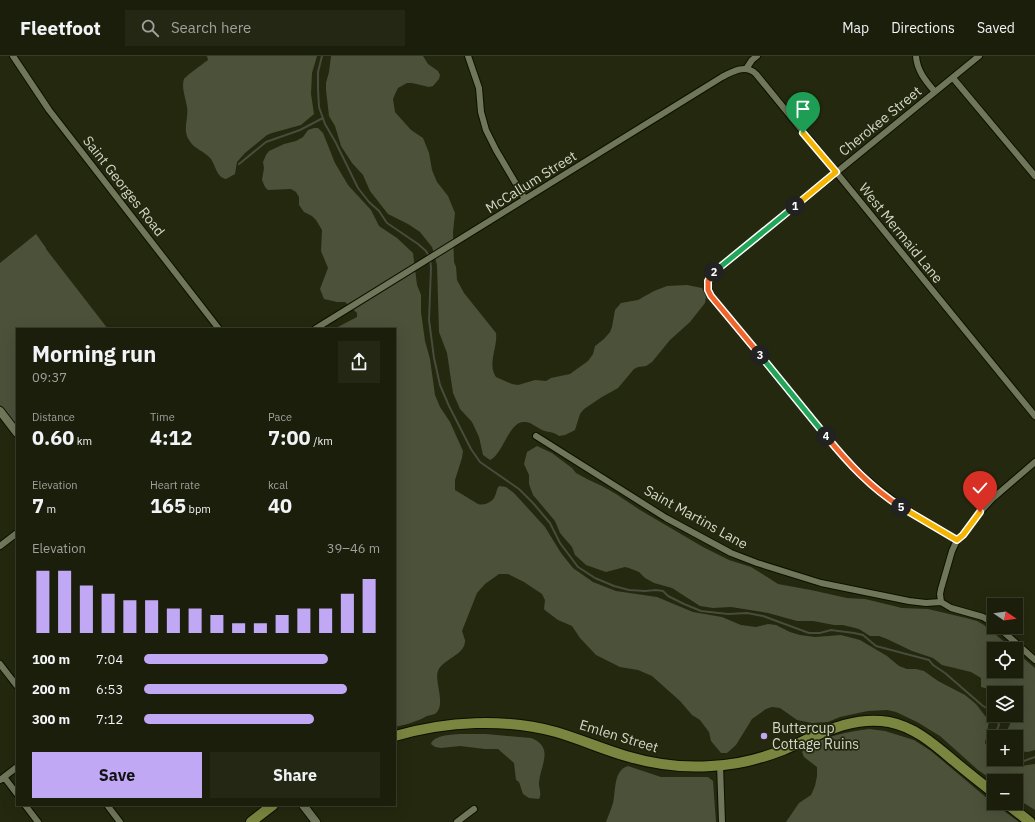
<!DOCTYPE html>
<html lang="en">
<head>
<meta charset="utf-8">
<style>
	body { margin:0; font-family:"IBM Plex Sans",sans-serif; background:#232713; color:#f1f3f6; height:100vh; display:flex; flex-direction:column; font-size:15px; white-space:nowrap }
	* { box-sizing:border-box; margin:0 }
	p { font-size:13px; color:#9fa29c }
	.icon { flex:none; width:22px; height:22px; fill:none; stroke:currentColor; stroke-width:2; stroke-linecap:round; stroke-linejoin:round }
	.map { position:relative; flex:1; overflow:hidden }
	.panel { position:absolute; left:16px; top:272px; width:380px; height:478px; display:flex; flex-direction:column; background:#1a1e0a; border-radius:0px; box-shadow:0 4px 16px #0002,0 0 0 1px #383c2b }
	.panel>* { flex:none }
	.needle { width:26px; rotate:103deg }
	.tools { position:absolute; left:987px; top:542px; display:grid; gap:8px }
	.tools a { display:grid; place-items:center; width:36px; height:36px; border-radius:0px; background:#1a1e0a; box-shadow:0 4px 16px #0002,0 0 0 1px #383c2b; font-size:20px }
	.pin { position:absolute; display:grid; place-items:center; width:34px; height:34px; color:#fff; margin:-41px -17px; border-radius:50% 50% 50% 0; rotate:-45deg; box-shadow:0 0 4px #0007 }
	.pin .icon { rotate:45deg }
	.km { position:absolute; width:20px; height:20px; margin:-10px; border-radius:50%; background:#222; color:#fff; font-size:11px; line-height:20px; text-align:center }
	.round { display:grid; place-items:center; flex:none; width:42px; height:42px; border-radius:0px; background:#232713 }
	.summary { display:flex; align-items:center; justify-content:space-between; height:68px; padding:0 16px }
	h1 { font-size:22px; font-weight:700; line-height:30px }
	.figures { display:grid; grid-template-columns:repeat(3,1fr); gap:6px; height:68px; padding:4px 16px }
	.figures div { display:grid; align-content:center }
	.figures b { font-size:20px; font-weight:700 }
	.figures small { font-size:11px; font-weight:400 }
	.figures p { font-size:11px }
	.chart { height:112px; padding:8px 16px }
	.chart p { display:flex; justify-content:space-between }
	.chart svg { width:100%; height:72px; margin-top:4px; stroke:#c0a8f4; stroke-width:6 }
	.cta { display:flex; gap:8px; margin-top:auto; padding:8px 16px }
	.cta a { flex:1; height:46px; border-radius:0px; background:#c0a8f4; color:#111; font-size:16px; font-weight:700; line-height:46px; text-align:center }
	.cta a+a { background:#232713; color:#f1f3f6 }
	ul { padding:0 16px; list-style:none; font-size:13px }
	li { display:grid; grid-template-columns:64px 48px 1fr; align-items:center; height:30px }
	li i { height:10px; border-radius:5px; background:#c0a8f4 }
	header { display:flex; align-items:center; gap:24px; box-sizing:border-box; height:56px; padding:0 20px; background:#1a1e0a; border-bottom:1px solid #383c2b }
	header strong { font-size:19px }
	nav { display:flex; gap:22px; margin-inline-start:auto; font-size:14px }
	.search { width:280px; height:36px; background:#232713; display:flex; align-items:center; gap:10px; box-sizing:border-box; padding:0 14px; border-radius:0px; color:#9fa29c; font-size:15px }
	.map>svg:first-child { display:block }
</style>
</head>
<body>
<header>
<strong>Fleetfoot</strong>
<div class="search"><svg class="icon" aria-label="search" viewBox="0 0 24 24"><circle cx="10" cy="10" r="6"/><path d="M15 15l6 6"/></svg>Search here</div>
<nav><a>Map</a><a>Directions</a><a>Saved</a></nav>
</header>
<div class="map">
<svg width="1035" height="766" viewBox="0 0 1035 766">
	<rect width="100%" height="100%" fill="#23280e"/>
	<!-- green -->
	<path fill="#4c513a" d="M 207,0 L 317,0 L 312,17 L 311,38 L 314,58 L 301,69 L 272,77 L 267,79 L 245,97 L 237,106 L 235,118 L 226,123 C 216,121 216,109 210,102 C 204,95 194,93 189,84 C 182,74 189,62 187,51 C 186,43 181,31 184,23 C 186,20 204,7 208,4 Z
		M 331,0 L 423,0 L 428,8 L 438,15 L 440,19 L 439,23 L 433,30 L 429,31 L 412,27 L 407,27 L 398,32 L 396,36 L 393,43 L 395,56 L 411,74 L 423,82 L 429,97 L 432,114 L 437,126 L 448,140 L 455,157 L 453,176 L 454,206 L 456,211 L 457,224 L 464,237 L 496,277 C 498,291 487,308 496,321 L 512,328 L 518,329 L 535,324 L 546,325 L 551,322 L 570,318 L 588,305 L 593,298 L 595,290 L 604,283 L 610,276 L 612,271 L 615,254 L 621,247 L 638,244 L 654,235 L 667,230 L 687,229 L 702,232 L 706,241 L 705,247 L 690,266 L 670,284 L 652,306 L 646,310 L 638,311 L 634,313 L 618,332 L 602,341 L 584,353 L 580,358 L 575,374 L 565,379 L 559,380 C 553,375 549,377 542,374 C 536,371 531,366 525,366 C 509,364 503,399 490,404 L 483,399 L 479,381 L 472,366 L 460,353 L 453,337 L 447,297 L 439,276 L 437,209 L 432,191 L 420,176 L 408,168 L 388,158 L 370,135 L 363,119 L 352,107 L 341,90 L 335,70 L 329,60 L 326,34 L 326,27 L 329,16 Z
		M 314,72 L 318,72 L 323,77 L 335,107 L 348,129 L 371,154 L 379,170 L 397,182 L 413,197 L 417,229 L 421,239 L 421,256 L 425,285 L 430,303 L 435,339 L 440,351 L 450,366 L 463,395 L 462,402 L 455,424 L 455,434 L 478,448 C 484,450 493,446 495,440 C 497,436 496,434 499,430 L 506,431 L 514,437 L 545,471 L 561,497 L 573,512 L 593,526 L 616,535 L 657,541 L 693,556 L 722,561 L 741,569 L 756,571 L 768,568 L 776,569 L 790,576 L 800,579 L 815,581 L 841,579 L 860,584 L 887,600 L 899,610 L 907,613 L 916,613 L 924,615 L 938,625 L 965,639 L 976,648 L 989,665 L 985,687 L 988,692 L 994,696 L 994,703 C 1005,703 1003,705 1012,708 C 1020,711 1027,709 1035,708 L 1035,754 L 1016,742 L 1016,725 L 994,725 L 978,714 L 940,680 L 917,666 L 896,656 L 887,654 L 868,655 L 840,661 L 828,666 L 812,667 L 797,664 L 780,652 L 772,651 L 766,653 L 752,663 L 736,689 L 727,697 L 721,697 L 711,685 L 709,676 L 700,664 L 692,659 L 680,645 L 652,620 L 638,614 L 620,611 L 596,599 L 580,582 L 572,570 L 558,564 L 546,555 L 544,553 L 545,544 L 542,538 L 524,526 L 508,518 L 499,518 L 485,528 L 477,537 L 462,575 C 463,578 464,581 465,584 C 466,599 442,603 438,615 C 434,624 446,649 436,657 C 434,659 429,659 427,660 C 423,662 420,664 416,665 C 409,668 402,669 395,671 L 395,273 L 334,273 L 357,261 L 357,257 L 345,246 L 337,246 L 324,243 L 320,233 L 328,212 L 321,195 L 322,174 L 316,164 L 312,160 L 304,156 L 299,149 L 299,141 L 296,136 L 291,133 L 268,134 L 265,131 L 262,124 L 264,112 L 263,106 L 266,99 L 269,95 L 284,88 L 296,85 L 303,81 L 308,74 Z
		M 36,178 L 46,192 L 46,193 L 108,273 L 17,273 L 17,371 L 0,349 L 0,207 Z
		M 537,390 L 552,397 L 572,412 L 576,417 L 587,423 L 602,430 L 616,438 L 640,454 L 703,491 L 729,504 L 751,511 L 764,519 L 778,528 L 811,534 L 847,542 L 865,543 L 902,552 L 928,553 L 966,562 L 977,565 L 984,569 L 1013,593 L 994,593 L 994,615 L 1016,615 L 1016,596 L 1035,612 L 1035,694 L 1028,696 L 1016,695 L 1016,681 L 1004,681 L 1010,668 L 1012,659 L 1016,659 L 1016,637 L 999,637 L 993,634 L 981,631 L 981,622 L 971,616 L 942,609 L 933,602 L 912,595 L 887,583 L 879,580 L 870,580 L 859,573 L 843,569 L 834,569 L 813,565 L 797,565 L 768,557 L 750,554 L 731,551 L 713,552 L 700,550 L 672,532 L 654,527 L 645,522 L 639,516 L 629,512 L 625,511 L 606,516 L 586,509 L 575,499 L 572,491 L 560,477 L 555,465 L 533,439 L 529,428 L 529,419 L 524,408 L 527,396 Z
		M 869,673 L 885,675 L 914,684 L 931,695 L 988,743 L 1019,766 L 786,766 L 799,747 L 811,739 L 815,730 L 817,720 L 817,711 L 804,701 L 802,696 C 814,682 851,675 869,673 Z
		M 459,678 L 486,678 L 531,682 C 555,691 540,710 539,727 C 539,734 542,737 539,743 L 529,742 L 523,738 L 519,726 L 516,724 L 514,707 L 498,693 L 485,693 L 460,690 L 441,692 L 435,691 L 431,688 C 434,679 450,679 459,678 Z
		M 628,710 L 661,721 L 708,721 L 713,725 L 716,766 L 606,766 C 608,760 611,754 613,747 C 616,736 613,714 628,710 Z"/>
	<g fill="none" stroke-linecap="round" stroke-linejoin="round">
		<!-- stream -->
		<path stroke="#484c3c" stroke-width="2" d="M 322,0 L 318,16 L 318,33 L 319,51 L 325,68 L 336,87 L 358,132 L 369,146 L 379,155 L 387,167 L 418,188 L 426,195 L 430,202 L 431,212 L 429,264 L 434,302 L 440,329 L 449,350 L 471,393 L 480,406 L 519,433 L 533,447 L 550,467 L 560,487 L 578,511 L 595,522 L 614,530 L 629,534 L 645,535 L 656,534 L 663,535 L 668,540 L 684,548 L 701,555 L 728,558 L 747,557 L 763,560 L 809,577 L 820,577 L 831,574 L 854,577 L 863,579 L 876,590 L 929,604 L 933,609 L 945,617 L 983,650 L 992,655 L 994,658
			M 239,108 L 266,86 L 300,74 L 323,62
			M 994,694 C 985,684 996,679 999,669 L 995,659
			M 1009,703 L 1021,706 L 1035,701"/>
		<!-- minor casing -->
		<g stroke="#0c1000" stroke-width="8">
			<path id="minor" d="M 13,0 L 49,54 L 219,273
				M 468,0 L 479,32 L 481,56 L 486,74 L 496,94 L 525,143
				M 916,0 C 917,15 926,25 935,36
				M 746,13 L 752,4 L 757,0
				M 953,22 L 1035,120
				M 315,273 L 722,21 C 733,15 746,8 756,18 L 1035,360
				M 536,380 L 666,462 L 731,497 L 757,507 L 821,527 L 909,545 L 926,547 L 941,546 L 951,552 L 983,561 L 994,568
				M 957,484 C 909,456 873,435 836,392 L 711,240 C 707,231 706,226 712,218 L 979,0
				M 0,490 L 17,477
				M 941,546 L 940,538 L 941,533 L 952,495 L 957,484 L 963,479 L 980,456 L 992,443 L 1035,406
				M 998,571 L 1035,604
				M 0,608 L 17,630
				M 720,709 L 722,766
				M 4,721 L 17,738
				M 0,724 L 17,711
				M 25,749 L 38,766
				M 107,749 L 120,766
				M 457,766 L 474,753"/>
		</g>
		<!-- tertiary casing -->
		<g stroke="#0c1000" stroke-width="10">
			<path id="tertiary" d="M 0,355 L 17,377
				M 303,749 L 316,766"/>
		</g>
		<!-- primary casing -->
		<g stroke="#0c1000" stroke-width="12">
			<path id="primary" d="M 395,680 C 447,665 504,662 556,676 C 580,683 602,693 626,700 C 653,708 682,712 711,710 C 736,709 760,703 783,694 C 817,680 850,659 889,666 C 915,671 935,689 954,705 C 967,716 981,727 994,737
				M 1006,747 L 1030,766
				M 251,766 L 273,749"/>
		</g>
		<!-- minor -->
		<use href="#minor" stroke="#707659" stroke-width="6"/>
		<!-- tertiary -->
		<use href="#tertiary" stroke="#707659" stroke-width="8"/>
		<!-- primary -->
		<use href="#primary" stroke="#7a863f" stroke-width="10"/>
	</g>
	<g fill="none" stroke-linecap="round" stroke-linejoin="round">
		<!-- split-1 casing -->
		<g stroke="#fff" stroke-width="8">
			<path id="split-1" d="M 795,150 L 836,116 L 803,77"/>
		</g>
		<!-- split-2 casing -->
		<g stroke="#fff" stroke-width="8">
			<path id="split-2" d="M 714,216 L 795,150"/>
		</g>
		<!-- split-3 casing -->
		<g stroke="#fff" stroke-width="8">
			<path id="split-3" d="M 714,216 L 708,225 L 708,234 L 711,240 L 760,299"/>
		</g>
		<!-- split-4 casing -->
		<g stroke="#fff" stroke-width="8">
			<path id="split-4" d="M 760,299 L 826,380"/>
		</g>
		<!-- split-5 casing -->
		<g stroke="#fff" stroke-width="8">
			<path id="split-5" d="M 826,380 C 848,407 871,432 901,451"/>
		</g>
		<!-- split-6 casing -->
		<g stroke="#fff" stroke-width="8">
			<path id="split-6" d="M 901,451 L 957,484 L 963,479 L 980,456"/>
		</g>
		<!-- split-1 -->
		<use href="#split-1" stroke="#f5b400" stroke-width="5"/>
		<!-- split-2 -->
		<use href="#split-2" stroke="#22a559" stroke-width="5"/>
		<!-- split-3 -->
		<use href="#split-3" stroke="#f0652b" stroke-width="5"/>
		<!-- split-4 -->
		<use href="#split-4" stroke="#22a559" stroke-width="5"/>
		<!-- split-5 -->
		<use href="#split-5" stroke="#f0652b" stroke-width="5"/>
		<!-- split-6 -->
		<use href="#split-6" stroke="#f5b400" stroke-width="5"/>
	</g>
	<!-- markers -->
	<circle fill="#c0a8f4" stroke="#23280e" stroke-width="1.5" cx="764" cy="680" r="4"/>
	<g text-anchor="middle" stroke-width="3.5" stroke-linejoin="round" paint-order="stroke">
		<!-- street labels -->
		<g font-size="14" fill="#d4d8c8" stroke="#23280e">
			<text transform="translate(880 65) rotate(-39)" y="5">Cherokee Street</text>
			<text transform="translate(531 126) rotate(-32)" y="5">McCallum Street</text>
			<text transform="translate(124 130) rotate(52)" y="5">Saint Georges Road</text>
			<text transform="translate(901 177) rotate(51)" y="5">West Mermaid Lane</text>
			<text transform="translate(696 461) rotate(29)" y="5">Saint Martins Lane</text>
			<text transform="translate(619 680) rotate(17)" y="5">Emlen Street</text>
		</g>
		<!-- poi labels -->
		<g font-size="14" fill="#d4d8c8" stroke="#23280e" text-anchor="start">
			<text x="772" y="677">Buttercup<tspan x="772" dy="16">Cottage Ruins</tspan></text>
		</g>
	</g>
</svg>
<div class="tools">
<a><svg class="needle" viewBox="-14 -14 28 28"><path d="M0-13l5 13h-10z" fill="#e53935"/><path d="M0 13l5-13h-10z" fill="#9fa29c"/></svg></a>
<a><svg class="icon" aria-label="locate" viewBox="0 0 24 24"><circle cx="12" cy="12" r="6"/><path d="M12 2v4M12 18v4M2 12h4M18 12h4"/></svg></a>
<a><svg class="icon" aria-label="layers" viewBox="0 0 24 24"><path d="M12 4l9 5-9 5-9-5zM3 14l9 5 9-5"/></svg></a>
<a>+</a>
<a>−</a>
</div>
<div class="pin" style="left:803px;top:77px;background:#1e9e55"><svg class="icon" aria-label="arrive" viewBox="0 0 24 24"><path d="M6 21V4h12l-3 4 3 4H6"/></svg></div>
<div class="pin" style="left:980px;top:456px;background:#d93025"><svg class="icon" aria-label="check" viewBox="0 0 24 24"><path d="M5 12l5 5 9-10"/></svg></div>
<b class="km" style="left:795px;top:150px">1</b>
<b class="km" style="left:714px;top:216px">2</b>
<b class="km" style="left:760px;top:299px">3</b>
<b class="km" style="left:826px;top:380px">4</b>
<b class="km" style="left:901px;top:451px">5</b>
<section class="panel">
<div class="summary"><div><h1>Morning run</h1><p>09:37</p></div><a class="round"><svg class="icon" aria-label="share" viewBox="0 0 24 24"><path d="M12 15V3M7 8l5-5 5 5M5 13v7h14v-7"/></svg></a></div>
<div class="figures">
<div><p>Distance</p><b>0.60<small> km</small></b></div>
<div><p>Time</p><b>4:12</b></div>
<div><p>Pace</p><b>7:00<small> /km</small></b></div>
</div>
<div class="figures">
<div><p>Elevation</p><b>7<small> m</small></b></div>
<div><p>Heart rate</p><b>165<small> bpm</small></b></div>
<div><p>kcal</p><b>40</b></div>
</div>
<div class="chart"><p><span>Elevation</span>39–46 m</p>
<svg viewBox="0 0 160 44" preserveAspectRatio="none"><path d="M5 44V6M15 44V6M25 44V15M35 44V20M45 44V24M55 44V24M65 44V29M75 44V29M85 44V33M95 44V38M105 44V38M115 44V33M125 44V29M135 44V29M145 44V20M155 44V11"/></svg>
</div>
<ul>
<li><b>100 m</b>7:04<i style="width:78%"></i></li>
<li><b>200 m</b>6:53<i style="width:86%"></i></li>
<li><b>300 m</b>7:12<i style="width:72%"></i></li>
</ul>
<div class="cta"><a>Save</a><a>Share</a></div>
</section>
</div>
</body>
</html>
